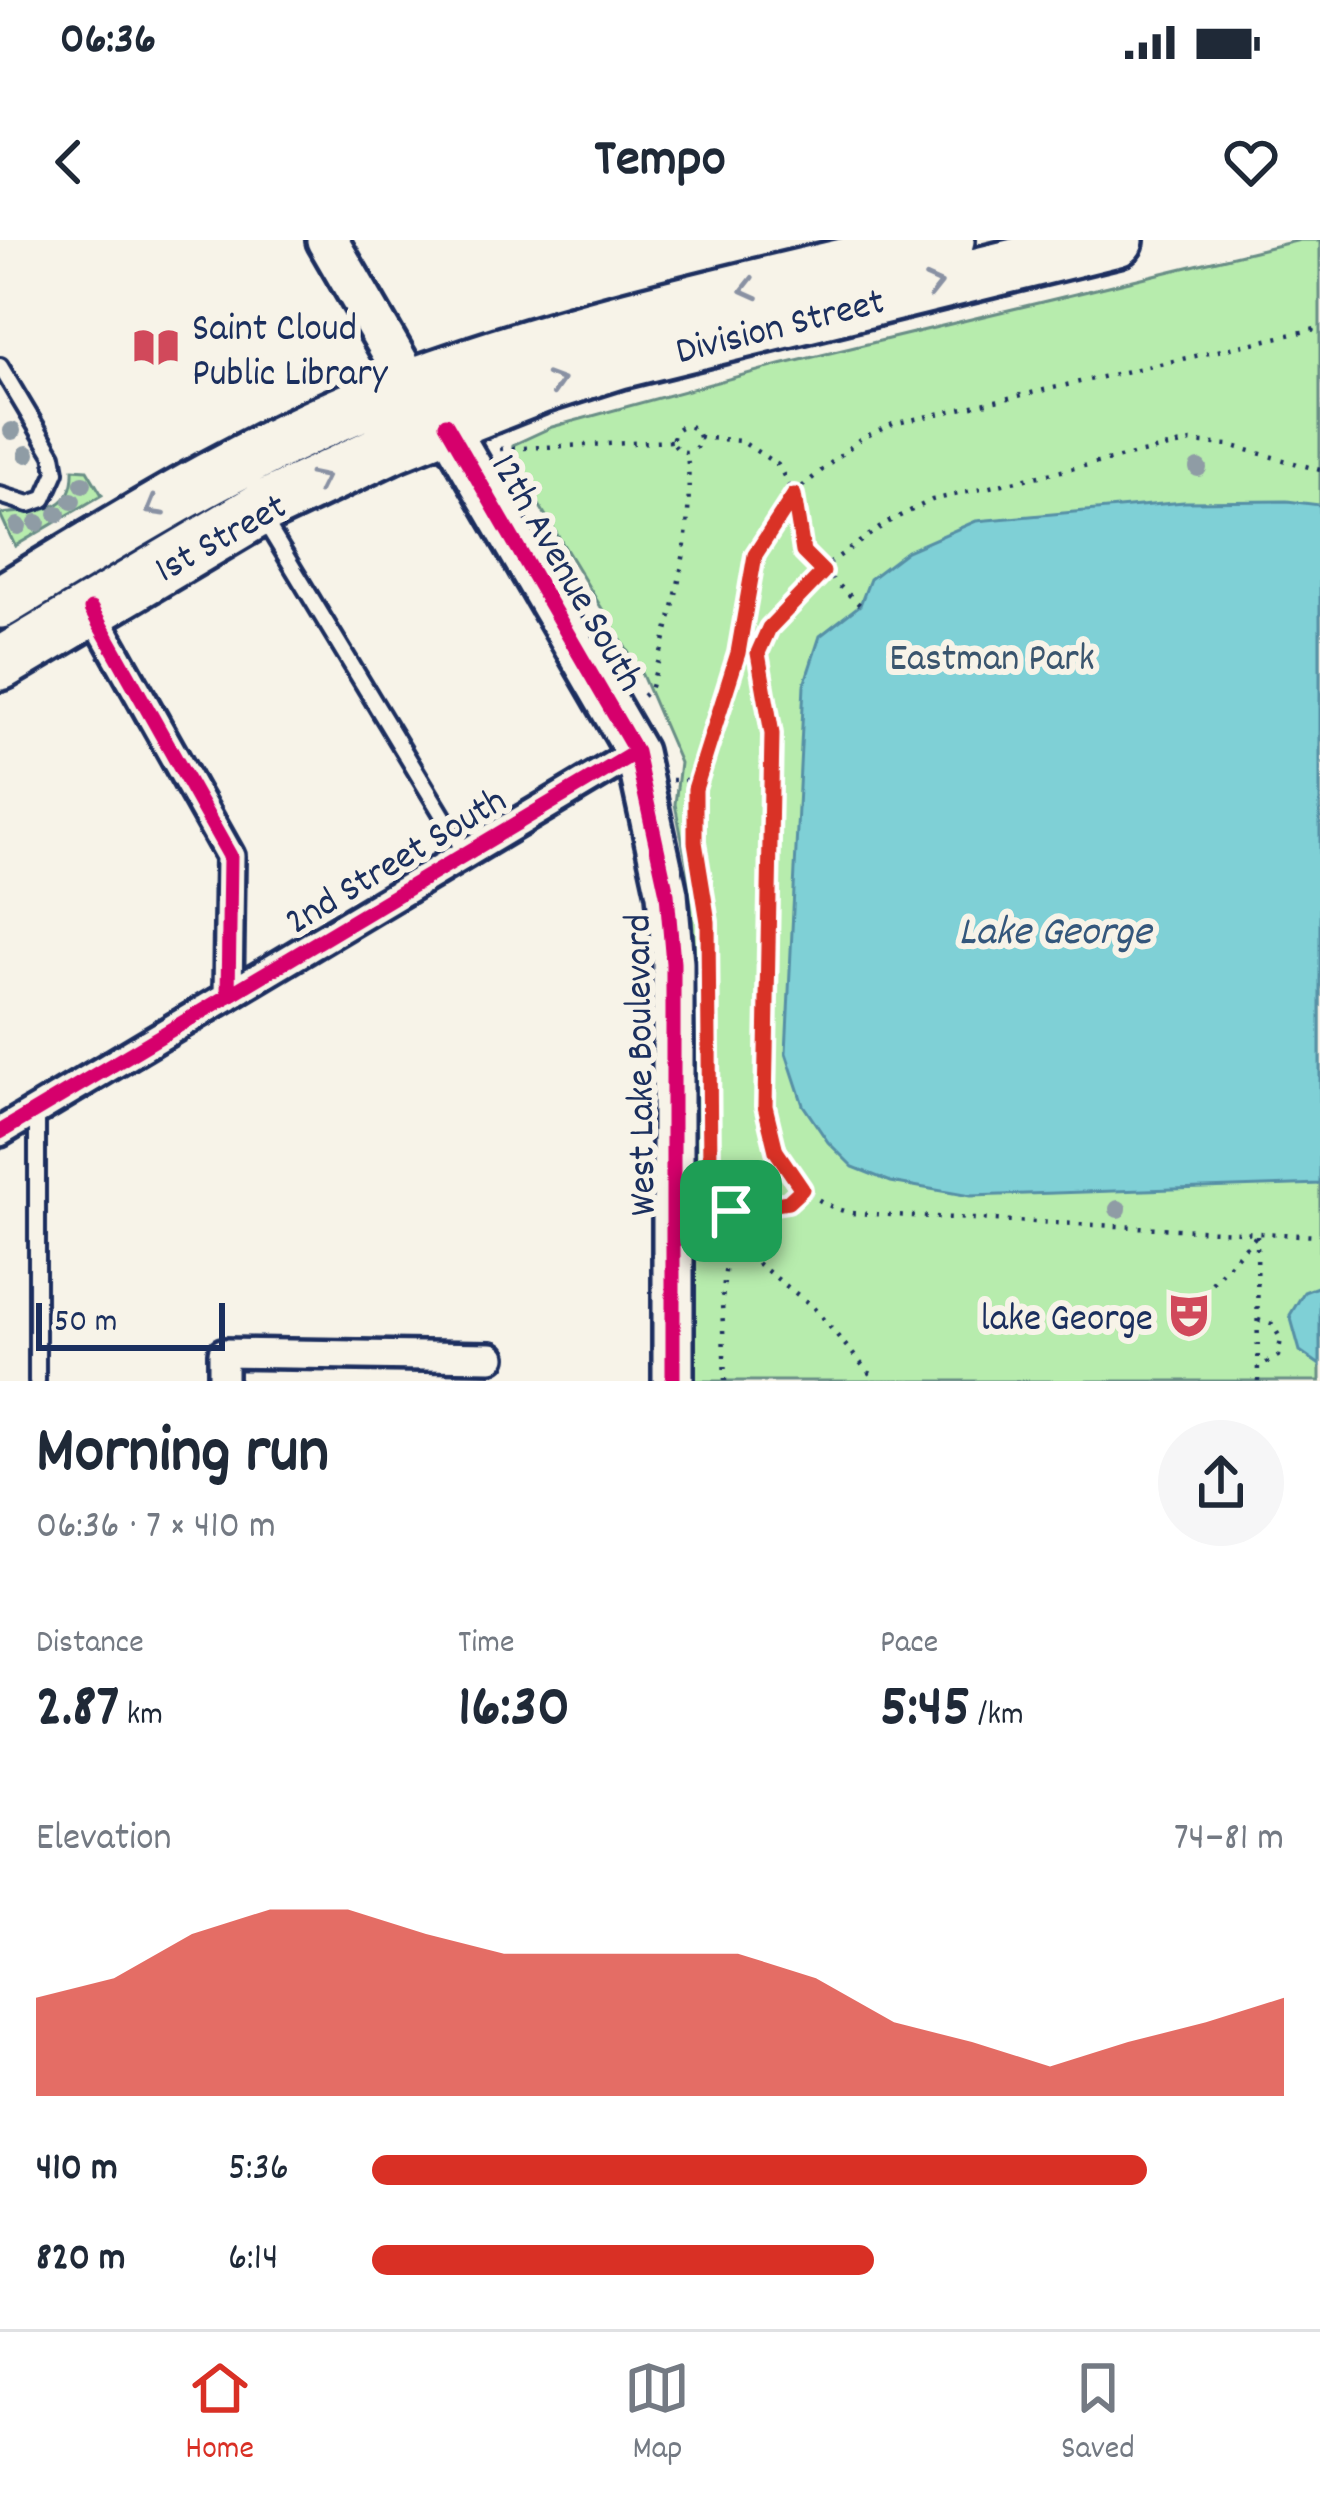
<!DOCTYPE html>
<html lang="en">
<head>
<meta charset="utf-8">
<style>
	body { margin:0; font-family:Dekko,sans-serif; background:#f6f6f7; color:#1f2937; height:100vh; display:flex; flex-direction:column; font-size:45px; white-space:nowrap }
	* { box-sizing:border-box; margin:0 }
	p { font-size:39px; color:#747a83 }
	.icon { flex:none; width:66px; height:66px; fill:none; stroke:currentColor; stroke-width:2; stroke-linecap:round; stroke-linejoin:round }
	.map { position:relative; height:1141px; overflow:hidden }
	.side { display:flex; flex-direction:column; background:#fff; flex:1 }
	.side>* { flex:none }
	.scale { position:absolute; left:36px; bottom:30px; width:189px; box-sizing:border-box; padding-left:12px; border:6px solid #1b2f5e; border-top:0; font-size:33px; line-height:42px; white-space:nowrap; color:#1b2f5e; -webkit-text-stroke:9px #f7f3e8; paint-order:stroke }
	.pin { position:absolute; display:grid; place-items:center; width:102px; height:102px; color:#fff; margin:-51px; border-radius:24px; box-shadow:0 6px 18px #0006 }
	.round { display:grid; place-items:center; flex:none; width:126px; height:126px; border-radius:63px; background:#f6f6f7 }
	.summary { display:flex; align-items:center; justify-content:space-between; height:204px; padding:0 36px }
	h1 { font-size:66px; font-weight:700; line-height:90px }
	.stats { display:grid; grid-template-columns:repeat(3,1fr); gap:18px; height:204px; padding:12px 36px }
	.stats div { display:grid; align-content:center }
	.stats b { font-size:60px; font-weight:700 }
	.stats small { font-size:33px; font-weight:400 }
	.stats p { font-size:33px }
	.chart { height:336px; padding:24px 36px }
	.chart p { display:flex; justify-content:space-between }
	.chart svg { width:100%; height:216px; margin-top:12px; fill:#d93025; opacity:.7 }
	ul { padding:0 36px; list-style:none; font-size:39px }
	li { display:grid; grid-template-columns:192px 144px 1fr; align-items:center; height:90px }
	li i { height:30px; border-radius:15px; background:#d93025 }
	.status { display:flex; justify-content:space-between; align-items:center; height:84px; padding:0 60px; background:#fff; direction:ltr }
	.status svg { height:33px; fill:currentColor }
	header { display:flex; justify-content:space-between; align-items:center; height:156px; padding:0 36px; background:#fff; font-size:54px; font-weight:700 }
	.tab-bar { display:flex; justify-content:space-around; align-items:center; height:168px; border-top:3px solid #e0e1e3; background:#fff; font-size:33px; color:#747a83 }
	.tab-bar a { display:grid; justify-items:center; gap:6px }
	.tab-bar .selected { color:#d93025 }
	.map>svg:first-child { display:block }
</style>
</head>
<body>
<div class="status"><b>06:36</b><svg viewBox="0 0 49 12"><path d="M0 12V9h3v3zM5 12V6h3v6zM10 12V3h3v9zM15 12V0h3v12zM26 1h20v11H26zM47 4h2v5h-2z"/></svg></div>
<header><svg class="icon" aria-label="back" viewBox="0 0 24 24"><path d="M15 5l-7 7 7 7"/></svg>Tempo<svg class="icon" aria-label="heart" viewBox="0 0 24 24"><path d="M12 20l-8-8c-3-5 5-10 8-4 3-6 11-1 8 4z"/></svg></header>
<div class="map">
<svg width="1320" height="1141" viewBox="0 0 1320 1141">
	<rect width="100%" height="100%" fill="#f7f3e8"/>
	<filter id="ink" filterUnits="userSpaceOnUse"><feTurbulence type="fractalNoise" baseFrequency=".00833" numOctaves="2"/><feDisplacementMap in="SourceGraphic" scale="24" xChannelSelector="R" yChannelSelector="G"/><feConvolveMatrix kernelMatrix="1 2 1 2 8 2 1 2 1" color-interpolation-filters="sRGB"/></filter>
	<g filter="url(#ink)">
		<!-- green -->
		<path fill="#b7ecad" stroke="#698e86" stroke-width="3" d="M 1300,0 L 1320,0 L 1320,1141 L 694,1141 L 697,733 L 687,625 L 675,564 L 680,523 L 642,435 L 512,220 L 513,205 L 552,187 L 780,125 Z
			M 73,229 L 87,230 L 102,255 L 15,306 L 0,274 C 32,269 75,278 73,229 Z"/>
		<!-- water -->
		<path fill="#7fd0d6" stroke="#5790a6" stroke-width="3" d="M 1287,261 L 1320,265 L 1320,944 L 970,956 L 891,942 L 853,927 L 828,902 L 803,865 L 786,813 L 804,445 L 820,396 L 860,365 L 870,339 L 907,311 L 976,281 L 1184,262 Z
			M 1320,1046 L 1320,1125 L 1300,1111 L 1290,1075 L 1304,1052 Z"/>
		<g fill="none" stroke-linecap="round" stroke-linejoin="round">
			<!-- lane casing -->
			<g stroke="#1b2f5e" stroke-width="22">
				<path id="lane" d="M 0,126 L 53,215 L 56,232 L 44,259 L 29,264 L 0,255
					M 264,280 L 466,614
					M 37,870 L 37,1141"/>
			</g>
			<!-- street casing -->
			<g stroke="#1b2f5e" stroke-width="36">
				<path id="street" d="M 91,369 L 230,616 L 228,756
					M 0,892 L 636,512
					M 223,1141 L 223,1113 L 491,1117"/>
			</g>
			<!-- secondary casing -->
			<g stroke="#1b2f5e" stroke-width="48">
				<path id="secondary" d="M 327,0 L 411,145
					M 446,184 L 636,512 L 667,654 L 673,723 L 673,1141"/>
			</g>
			<!-- highway casing -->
			<g stroke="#1b2f5e" stroke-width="60">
				<path id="highway" d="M 0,362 C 133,281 265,199 411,145 C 584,81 769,44 948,0
					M 0,424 L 266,266 L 395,205 L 538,148 L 620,122 L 1117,0"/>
			</g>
			<!-- path -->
			<path stroke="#1b2f5e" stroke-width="4.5" stroke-dasharray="3 9" stroke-linecap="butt" d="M673 199a13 13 0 1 1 26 0a13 13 0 1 1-26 0Z
				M 699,197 L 741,201 L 778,225 L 794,255 L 803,312 L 860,365
				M 500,209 L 673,201
				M 1320,230 L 1229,205 L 1191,202 L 932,260 L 888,282 L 828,324 L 763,397 L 759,423 L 773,494 L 765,865 C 774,917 797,961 852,973 L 1320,996
				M 643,456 L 650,450 C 674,369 695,297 687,212
				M 672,540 L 697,540
				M 706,971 L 788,962 L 802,949
				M 1257,995 L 1258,1141
				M 729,1001 L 812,1066 L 876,1141
				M 1212,1043 L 1257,995
				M 1258,1080 L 1272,1084 L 1281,1099 L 1278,1116 L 1258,1128
				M 725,1141 L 722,1062 L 731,971 L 710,929 L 708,682 L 695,601 L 695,549 L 738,413 L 755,315 L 798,250 L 860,199 L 893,184 L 1320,88"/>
			<!-- lane -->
			<use href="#lane" stroke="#f7f3e8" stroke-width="14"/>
			<!-- street -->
			<use href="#street" stroke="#f7f3e8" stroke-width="27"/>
			<!-- secondary -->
			<use href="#secondary" stroke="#f7f3e8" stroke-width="39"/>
			<!-- highway -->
			<use href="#highway" stroke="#f7f3e8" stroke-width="51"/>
			<!-- cycleway casing -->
			<g stroke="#f7f3e8" stroke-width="22">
				<path id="cycleway" d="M 446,184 L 636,512 L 667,654 L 673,723 L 673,1141
					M 91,369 L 230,616 L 228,756
					M 0,892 L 636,512"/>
			</g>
			<!-- cycleway -->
			<use href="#cycleway" stroke="#d6006c" stroke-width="15"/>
		</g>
		<!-- trees -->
		<g fill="#8f9ca5">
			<circle cx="12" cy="191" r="9"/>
			<circle cx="27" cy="214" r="9"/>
			<circle cx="1198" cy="228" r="9"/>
			<circle cx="83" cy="244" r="9"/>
			<circle cx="72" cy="261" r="9"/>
			<circle cx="57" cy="274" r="9"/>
			<circle cx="37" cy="283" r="9"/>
			<circle cx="18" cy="286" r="9"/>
			<circle cx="1118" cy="969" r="9"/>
		</g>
		<!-- one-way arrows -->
		<defs><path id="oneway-chevron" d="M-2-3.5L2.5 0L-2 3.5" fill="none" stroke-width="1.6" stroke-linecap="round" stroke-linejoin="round" transform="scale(3)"/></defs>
		<g stroke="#8991a3">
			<use href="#oneway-chevron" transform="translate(934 45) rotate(-14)"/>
			<use href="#oneway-chevron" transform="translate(749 49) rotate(166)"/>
			<use href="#oneway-chevron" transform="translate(556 142) rotate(-17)"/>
			<use href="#oneway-chevron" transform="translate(320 240) rotate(-26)"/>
			<use href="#oneway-chevron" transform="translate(154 268) rotate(150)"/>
		</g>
	</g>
	<g fill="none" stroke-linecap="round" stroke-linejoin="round" filter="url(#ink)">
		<!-- route casing -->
		<g stroke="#fff" stroke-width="24">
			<path id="route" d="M 794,255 L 803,312 L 823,332 L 769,388 L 758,413 L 772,494 L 765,866 L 776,911 L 802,949 L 788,962 L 731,971 L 710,928 L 708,682 L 695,602 L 695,549 L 738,413 L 755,315 Z"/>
		</g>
		<!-- route -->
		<use href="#route" stroke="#d93025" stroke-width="15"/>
	</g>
	<!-- icons -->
	<defs>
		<g id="library-bare" transform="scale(3.6)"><path d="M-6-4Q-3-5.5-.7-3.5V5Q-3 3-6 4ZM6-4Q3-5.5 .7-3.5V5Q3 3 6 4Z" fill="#d1495b" stroke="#f7f3e8" stroke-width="2.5" paint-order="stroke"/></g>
		<g id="theatre-bare" transform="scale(3.6)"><path d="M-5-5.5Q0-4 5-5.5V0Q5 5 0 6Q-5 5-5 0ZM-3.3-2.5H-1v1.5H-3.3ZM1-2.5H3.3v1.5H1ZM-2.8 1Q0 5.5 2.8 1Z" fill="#d1495b" stroke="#f7f3e8" stroke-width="2.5" paint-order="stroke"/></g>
	</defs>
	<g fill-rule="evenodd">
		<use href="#library-bare" x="156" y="107"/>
		<use href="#theatre-bare" x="1189" y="1075"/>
	</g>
	<g text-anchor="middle" stroke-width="12" stroke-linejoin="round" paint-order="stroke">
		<!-- street labels -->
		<g font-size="39" fill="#1b2f5e" stroke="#f7f3e8">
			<text transform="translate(779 83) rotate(-14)" y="14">Division Street</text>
			<text transform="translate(219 295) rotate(-29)" y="14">1st Street</text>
			<text transform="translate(570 331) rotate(60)" y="14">12th Avenue South</text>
			<text transform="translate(394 618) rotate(-31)" y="14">2nd Street South</text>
			<text transform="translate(637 825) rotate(-91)" y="14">West Lake Boulevard</text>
		</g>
		<!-- poi labels -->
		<g font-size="39" fill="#1b2f5e" stroke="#f7f3e8" text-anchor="start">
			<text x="192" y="99">Saint Cloud<tspan x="192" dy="45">Public Library</tspan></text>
			<text x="1153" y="1089" text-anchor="end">lake George</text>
		</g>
		<!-- park labels -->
		<g font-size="39" fill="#3a556e" stroke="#f7f3e8">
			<text x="992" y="429">Eastman Park</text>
		</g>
		<!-- water labels -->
		<g font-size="42" font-style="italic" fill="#34577c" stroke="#f7f3e8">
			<text x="1055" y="703">Lake George</text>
		</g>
	</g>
</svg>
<div class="scale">50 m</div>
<div class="pin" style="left:731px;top:971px;background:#1e9e55"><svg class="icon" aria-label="arrive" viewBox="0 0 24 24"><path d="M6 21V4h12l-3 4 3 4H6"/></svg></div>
</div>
<section class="side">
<div class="summary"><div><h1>Morning run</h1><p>06:36 · 7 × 410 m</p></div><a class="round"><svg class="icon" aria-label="share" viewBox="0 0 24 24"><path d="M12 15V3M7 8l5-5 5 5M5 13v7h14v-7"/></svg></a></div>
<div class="stats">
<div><p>Distance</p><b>2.87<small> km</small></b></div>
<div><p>Time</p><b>16:30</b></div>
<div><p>Pace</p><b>5:45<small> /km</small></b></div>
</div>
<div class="chart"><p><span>Elevation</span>74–81 m</p>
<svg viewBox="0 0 160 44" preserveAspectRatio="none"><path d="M0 44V24L10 20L20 11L30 6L40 6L50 11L60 15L70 15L80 15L90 15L100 20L110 29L120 33L130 38L140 33L150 29L160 24V44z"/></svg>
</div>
<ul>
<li><b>410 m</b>5:36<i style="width:85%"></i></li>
<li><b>820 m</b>6:14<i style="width:55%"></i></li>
</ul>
</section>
<nav class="tab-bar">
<a class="selected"><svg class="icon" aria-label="home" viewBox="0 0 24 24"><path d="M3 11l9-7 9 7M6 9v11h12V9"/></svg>Home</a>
<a><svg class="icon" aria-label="map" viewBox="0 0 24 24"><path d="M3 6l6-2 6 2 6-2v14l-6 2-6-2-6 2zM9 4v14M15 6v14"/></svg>Map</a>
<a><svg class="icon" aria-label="saved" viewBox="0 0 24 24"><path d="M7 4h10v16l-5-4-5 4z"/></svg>Saved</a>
</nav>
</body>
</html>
